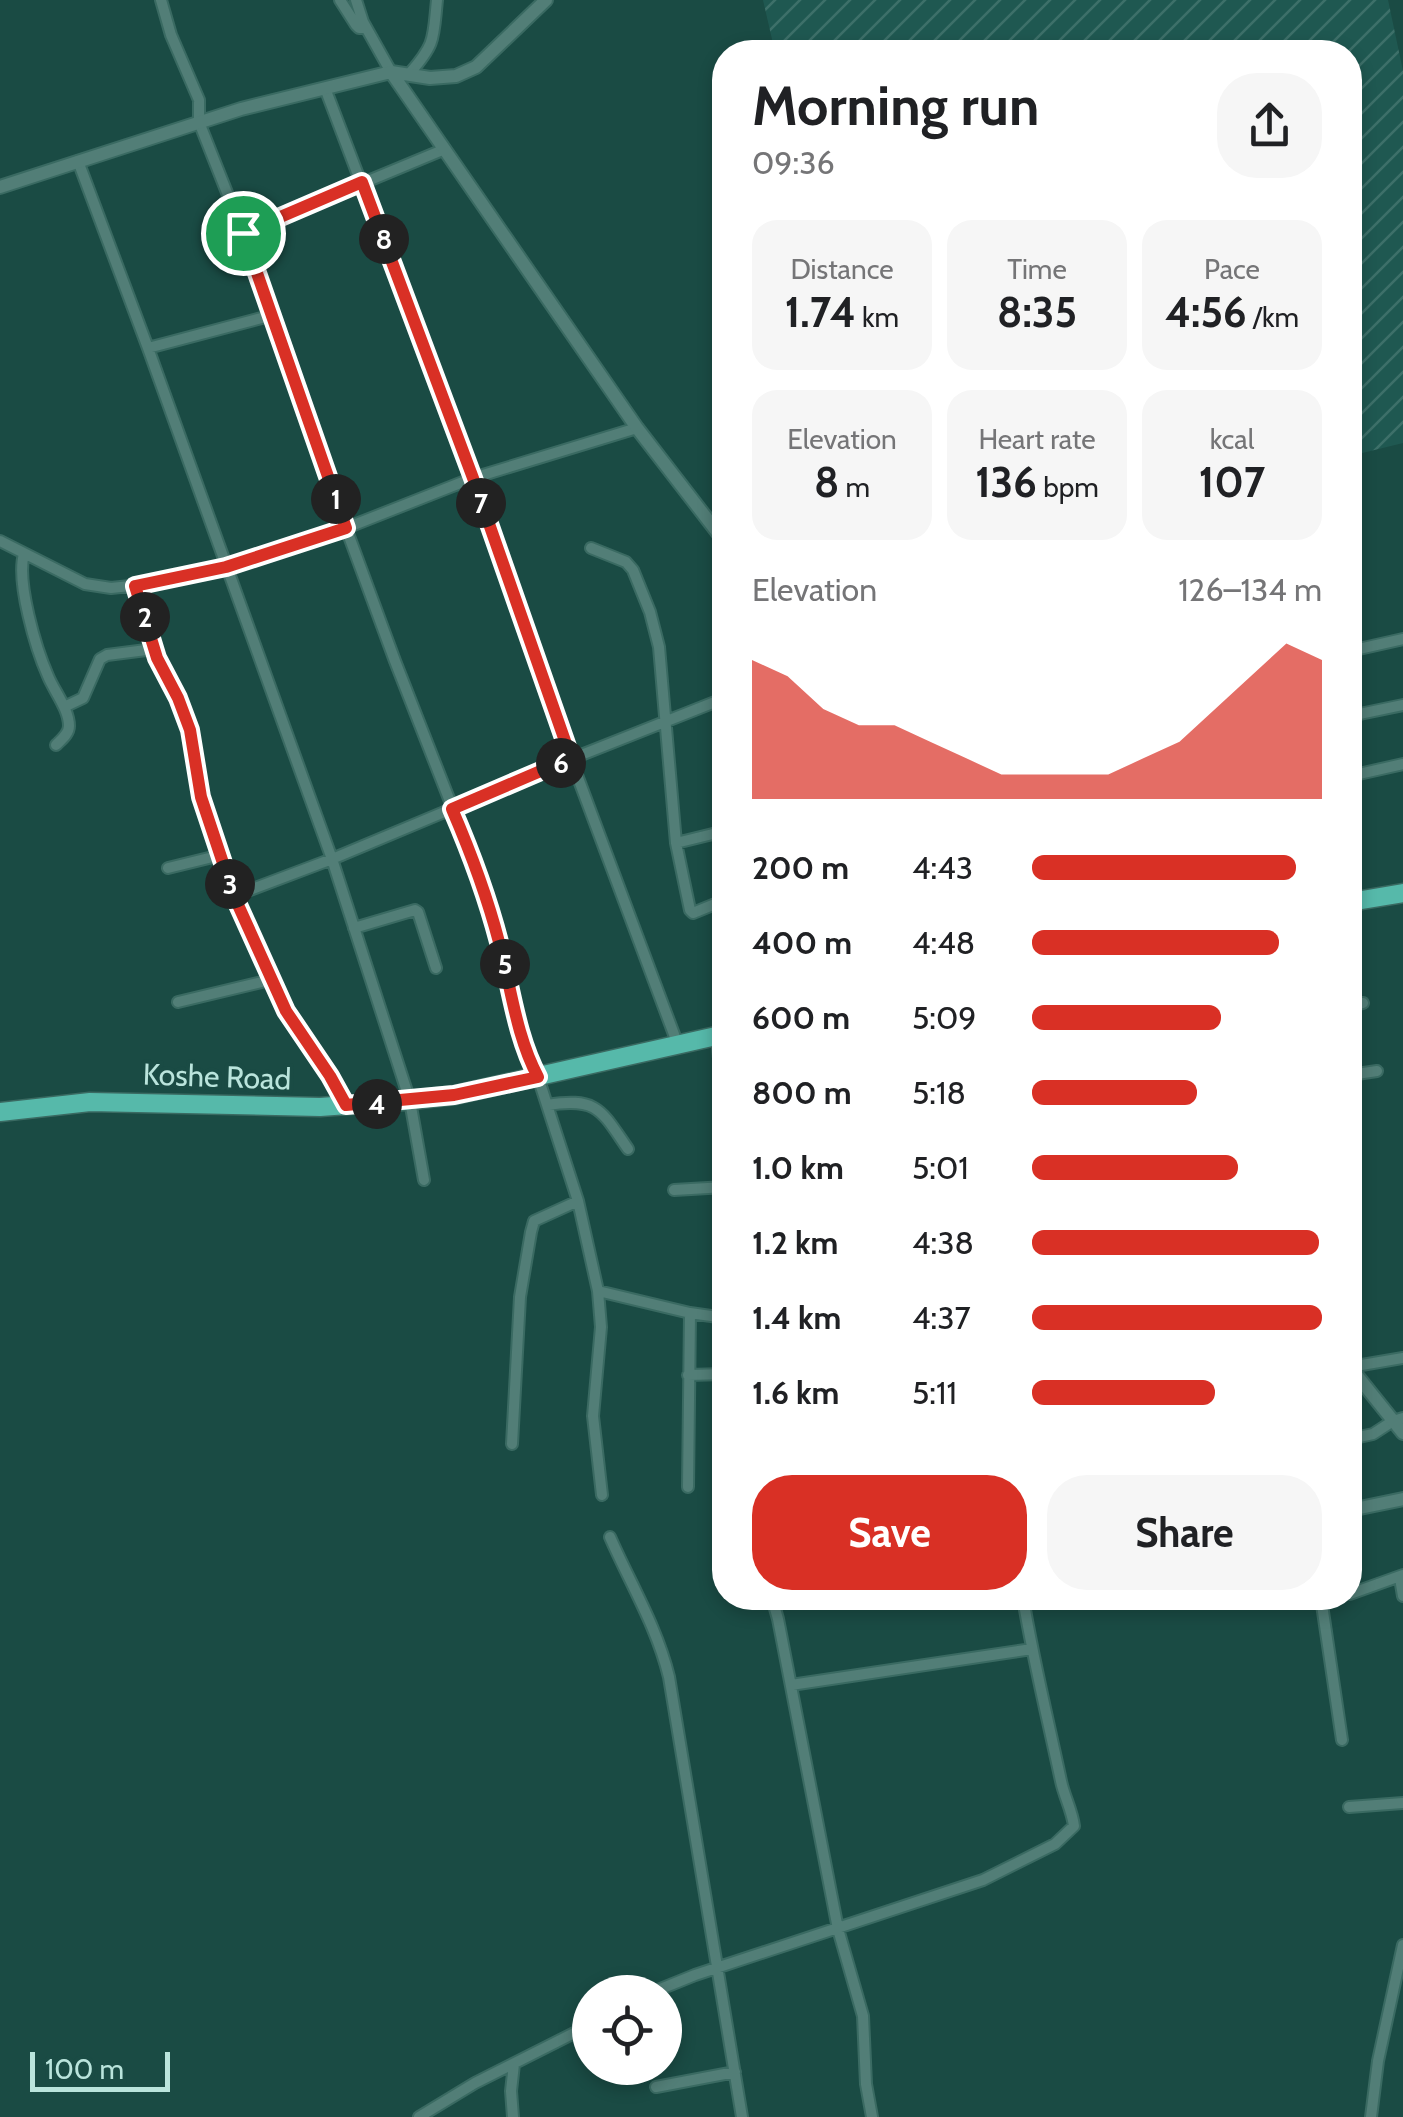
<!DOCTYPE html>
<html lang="en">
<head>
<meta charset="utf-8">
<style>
	body { margin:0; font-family:Cabin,sans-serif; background:#f6f6f6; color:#202124; height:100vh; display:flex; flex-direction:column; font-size:38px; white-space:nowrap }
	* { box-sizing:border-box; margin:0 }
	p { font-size:32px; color:#757577 }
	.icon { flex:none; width:55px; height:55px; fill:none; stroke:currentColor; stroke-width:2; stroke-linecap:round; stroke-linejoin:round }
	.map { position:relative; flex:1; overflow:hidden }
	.details { position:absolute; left:712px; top:40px; width:650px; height:1570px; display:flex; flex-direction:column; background:#fff; border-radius:40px; box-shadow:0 5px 15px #0003 }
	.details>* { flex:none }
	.controls { position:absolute; left:572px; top:1975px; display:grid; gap:20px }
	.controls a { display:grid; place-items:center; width:110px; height:110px; border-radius:50%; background:#fff; box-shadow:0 5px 15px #0003; font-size:50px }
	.scale { position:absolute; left:30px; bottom:25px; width:140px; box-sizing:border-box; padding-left:10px; border:5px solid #bae4dc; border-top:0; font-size:28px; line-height:35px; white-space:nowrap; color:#bae4dc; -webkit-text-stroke:8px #1a4b44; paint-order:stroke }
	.pin { position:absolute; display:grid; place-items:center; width:85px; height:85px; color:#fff; margin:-42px; border:5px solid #fff; border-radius:50%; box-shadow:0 2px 10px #0007 }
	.km { position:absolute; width:50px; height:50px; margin:-25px; border-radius:50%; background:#222; color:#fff; font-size:28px; line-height:50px; text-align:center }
	.round { display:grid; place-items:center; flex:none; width:105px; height:105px; border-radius:40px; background:#f6f6f6 }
	.overview { display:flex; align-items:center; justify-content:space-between; height:170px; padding:0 40px }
	h1 { font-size:55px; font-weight:700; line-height:75px }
	.metrics { display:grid; grid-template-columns:repeat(3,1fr); gap:15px; height:170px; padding:10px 40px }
	.metrics div { display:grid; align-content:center; border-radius:25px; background:#f6f6f6; text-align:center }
	.metrics b { font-size:42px; font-weight:700 }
	.metrics small { font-size:28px; font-weight:400 }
	.metrics p { font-size:28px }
	.chart { height:280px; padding:20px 40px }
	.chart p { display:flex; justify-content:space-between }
	.chart svg { width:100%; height:180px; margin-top:10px; fill:#d93025; opacity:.7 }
	.primary-button { display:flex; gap:20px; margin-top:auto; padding:20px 40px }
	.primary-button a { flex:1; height:115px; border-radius:40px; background:#d93025; color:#fff; font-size:40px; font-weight:700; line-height:115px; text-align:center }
	.primary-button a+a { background:#f6f6f6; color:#202124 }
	ul { padding:0 40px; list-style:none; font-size:32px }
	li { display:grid; grid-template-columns:160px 120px 1fr; align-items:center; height:75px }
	li i { height:25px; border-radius:12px; background:#d93025 }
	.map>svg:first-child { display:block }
</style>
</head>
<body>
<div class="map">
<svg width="1403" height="2117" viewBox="0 0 1403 2117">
	<defs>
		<pattern id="industrial-furrows" width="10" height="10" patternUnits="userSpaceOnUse" patternTransform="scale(2.5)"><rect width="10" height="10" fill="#1f5851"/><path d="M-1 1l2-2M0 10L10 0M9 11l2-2" fill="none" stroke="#3d7069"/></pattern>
	</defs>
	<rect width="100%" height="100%" fill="#1a4b44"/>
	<!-- industrial -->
	<path fill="url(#industrial-furrows)" d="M 763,0 L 1388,0 L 1403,71 L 1403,443 L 1350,456 L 1350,52 L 775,52 Z"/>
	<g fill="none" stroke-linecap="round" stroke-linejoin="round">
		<!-- minor casing -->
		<g stroke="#3a6a62" stroke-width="14">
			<path id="minor" d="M 161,0 L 171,35 L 199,100 L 199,122 L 243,233 L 346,528 L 395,661 L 482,883 L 500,944 L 518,1023 L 529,1058 L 538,1077 L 578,1201 L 598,1291 L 601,1327 L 593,1416 L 602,1495
				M 340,0 L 356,25 L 359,28 L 365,28
				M 356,0 L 363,22 L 391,72
				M 410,73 C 436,43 433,39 437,0
				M 325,88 L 473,478 L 571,759 L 678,1045
				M 78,161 L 148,348 L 332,859 L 410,1101 L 424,1180
				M 243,233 L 445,149
				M 148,348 L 273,315
				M 0,541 L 85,584 L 111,588 L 149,584 L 226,567 L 346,528 L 473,478 L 637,428
				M 591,548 L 626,562 L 633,570 L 650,612 L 659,647 L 676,843 L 690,910 L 693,913 L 725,900
				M 24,554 C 16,582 36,649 48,676 C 54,691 69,709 69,726 C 69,734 61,740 56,745
				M 135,586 L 157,658 L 179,698 L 190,730 L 201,797 L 234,896 L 286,1011 L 330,1076 L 347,1105
				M 1350,651 L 1403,639
				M 64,707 L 83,698 L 100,659 L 107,655 L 154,649
				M 1350,716 L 1403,705
				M 1350,776 L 1403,764
				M 676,843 L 725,831
				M 168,868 L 221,855
				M 234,896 L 332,859 L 571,759 L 725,698
				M 354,928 L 415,910 L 418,912 L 436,968
				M 178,1002 L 270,980
				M 1350,1005 L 1363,1003
				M 717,1035 L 725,1129
				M 1350,1075 L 1377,1071
				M 547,1105 C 598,1097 601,1110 628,1149
				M 674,1190 L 725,1187
				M 598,1291 L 690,1313 L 725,1318
				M 1350,1367 L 1403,1358
				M 688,1375 L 725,1374
				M 1350,1439 L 1373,1434 L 1393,1421 L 1403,1418
				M 512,1444 L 520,1297 L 531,1232 L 534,1221 L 578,1201
				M 688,1487 L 690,1313
				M 610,1537 C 630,1583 657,1627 669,1677 L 742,2117
				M 1400,1578 L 1403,1596
				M 1350,1594 L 1403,1575
				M 772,1598 L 778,1619 L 838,1929 L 863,2016 L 866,2084 L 872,2117
				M 1321,1598 L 1342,1740
				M 1321,1603 L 1339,1598
				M 791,1685 L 1032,1649
				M 1349,1807 L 1403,1803
				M 653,1992 L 695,1975 L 983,1880 L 1055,1844 L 1074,1826 C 1072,1810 1064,1796 1061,1781 C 1048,1720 1033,1659 1023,1598
				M 656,2087 L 735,2072
				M 419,2117 L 475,2083 L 590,2025
				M 513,2117 L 511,2091 L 514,2064
				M 1371,2117 L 1378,2061 L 1403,1945"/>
		</g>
		<!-- tertiary casing -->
		<g stroke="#3a6a62" stroke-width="16">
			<path id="tertiary" d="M 391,72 L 637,428 L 725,542
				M 0,187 L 241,109 L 391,72 L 430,78 L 456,76 L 476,67 L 546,0
				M 1350,1367 L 1403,1433
				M 1350,1510 L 1403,1499"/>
		</g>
		<!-- primary casing -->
		<g stroke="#3a6a62" stroke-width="21">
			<path id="primary" d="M 1350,902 L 1403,893
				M 0,1112 L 90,1102 L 320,1107 L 403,1101 L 455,1095 L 725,1034"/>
		</g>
		<!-- minor -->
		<use href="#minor" stroke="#527e77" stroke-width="10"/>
		<!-- tertiary -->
		<use href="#tertiary" stroke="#527e77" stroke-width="12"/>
		<!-- primary -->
		<use href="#primary" stroke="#56b9aa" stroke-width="18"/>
	</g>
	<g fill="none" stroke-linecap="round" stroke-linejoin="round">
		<!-- route casing -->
		<g stroke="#fff" stroke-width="20">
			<path id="route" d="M 362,182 L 473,478 L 571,758 L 452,809 C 471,853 487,896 499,942 C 511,987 516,1036 538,1077 L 454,1095 L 346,1105 L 330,1076 L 286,1011 L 234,896 L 201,797 L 190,730 L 178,698 L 157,658 L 135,586 L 226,567 L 346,528 L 243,233 Z"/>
		</g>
		<!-- route -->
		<use href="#route" stroke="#d93025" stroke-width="12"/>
	</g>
	<g text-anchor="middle" stroke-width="8" stroke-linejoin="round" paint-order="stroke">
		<!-- street labels -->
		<g font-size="30" fill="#bae4dc" stroke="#1a4b44">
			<text transform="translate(217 1077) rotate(2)" y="10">Koshe Road</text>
		</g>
	</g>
</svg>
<div class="controls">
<a><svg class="icon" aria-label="locate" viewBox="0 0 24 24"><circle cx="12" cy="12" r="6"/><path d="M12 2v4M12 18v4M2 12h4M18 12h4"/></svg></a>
</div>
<div class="scale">100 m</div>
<div class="pin" style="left:243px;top:233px;background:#1e9e55"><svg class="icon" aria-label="arrive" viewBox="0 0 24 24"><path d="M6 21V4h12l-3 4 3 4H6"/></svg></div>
<b class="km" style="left:336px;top:499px">1</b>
<b class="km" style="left:145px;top:617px">2</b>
<b class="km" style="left:230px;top:884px">3</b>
<b class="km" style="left:377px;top:1104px">4</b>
<b class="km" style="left:505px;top:964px">5</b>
<b class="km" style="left:561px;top:763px">6</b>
<b class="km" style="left:481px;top:503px">7</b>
<b class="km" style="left:384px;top:239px">8</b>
<section class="details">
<div class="overview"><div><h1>Morning run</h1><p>09:36</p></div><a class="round"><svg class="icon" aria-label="share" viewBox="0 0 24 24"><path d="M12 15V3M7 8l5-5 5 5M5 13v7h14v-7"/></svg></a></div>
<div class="metrics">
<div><p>Distance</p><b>1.74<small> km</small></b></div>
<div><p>Time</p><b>8:35</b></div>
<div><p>Pace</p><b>4:56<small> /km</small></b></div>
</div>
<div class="metrics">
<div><p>Elevation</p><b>8<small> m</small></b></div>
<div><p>Heart rate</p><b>136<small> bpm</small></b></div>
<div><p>kcal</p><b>107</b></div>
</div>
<div class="chart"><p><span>Elevation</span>126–134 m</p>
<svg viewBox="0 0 160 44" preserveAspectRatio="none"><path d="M0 44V10L10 14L20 22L30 26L40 26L50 30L60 34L70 38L80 38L90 38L100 38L110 34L120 30L130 22L140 14L150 6L160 10V44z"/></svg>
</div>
<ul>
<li><b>200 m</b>4:43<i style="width:91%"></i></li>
<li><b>400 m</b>4:48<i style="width:85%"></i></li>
<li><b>600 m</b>5:09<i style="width:65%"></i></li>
<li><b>800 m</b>5:18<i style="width:57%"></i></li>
<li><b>1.0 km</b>5:01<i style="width:71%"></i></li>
<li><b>1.2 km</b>4:38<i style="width:99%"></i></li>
<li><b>1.4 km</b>4:37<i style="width:100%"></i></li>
<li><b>1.6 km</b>5:11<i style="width:63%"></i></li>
</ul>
<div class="primary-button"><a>Save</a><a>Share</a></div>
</section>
</div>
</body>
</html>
